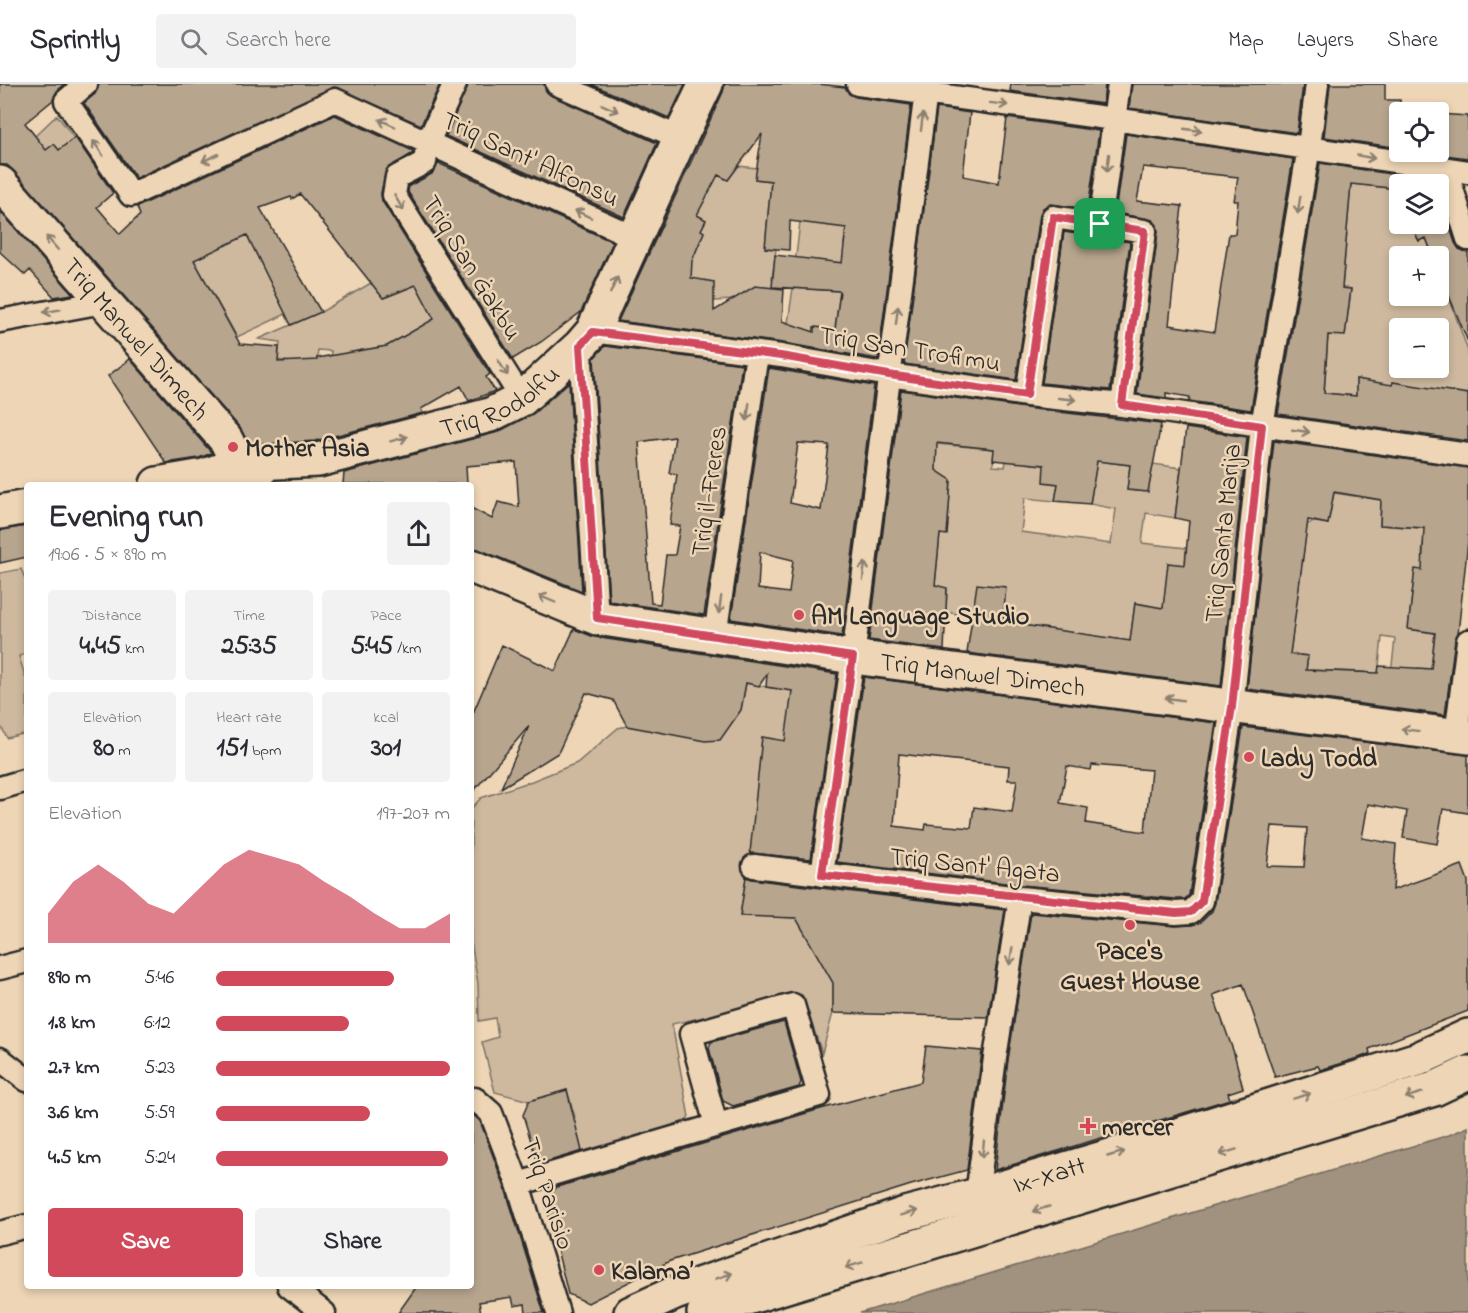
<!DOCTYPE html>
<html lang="en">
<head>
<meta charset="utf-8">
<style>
	body { margin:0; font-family:"Indie Flower",sans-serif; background:#f2f2f3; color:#2b2b33; height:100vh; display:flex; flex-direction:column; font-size:22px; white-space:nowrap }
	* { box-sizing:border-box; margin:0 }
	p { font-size:20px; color:#7c7c81 }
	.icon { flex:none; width:33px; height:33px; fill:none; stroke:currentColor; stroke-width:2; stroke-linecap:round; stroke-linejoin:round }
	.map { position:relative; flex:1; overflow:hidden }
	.drawer { position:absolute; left:24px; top:398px; width:450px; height:807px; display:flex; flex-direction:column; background:#fff; border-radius:6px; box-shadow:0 3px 9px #0003 }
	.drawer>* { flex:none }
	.buttons { position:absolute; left:1389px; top:18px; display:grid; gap:12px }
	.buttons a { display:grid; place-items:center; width:60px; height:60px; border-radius:6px; background:#fff; box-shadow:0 3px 9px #0003; font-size:30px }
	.pin { position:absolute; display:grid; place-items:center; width:51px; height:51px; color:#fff; margin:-26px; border-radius:12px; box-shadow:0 3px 9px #0006 }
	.round { display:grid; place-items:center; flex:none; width:63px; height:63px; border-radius:6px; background:#f2f2f3 }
	.headline { display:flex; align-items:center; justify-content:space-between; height:102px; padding:0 24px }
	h1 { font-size:33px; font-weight:700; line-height:45px }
	.metrics { display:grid; grid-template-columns:repeat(3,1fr); gap:9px; height:102px; padding:6px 24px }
	.metrics div { display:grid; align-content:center; border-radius:6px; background:#f2f2f3; text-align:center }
	.metrics b { font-size:26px; font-weight:700 }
	.metrics small { font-size:16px; font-weight:400 }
	.metrics p { font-size:16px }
	.chart { height:168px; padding:12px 24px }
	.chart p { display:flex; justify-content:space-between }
	.chart svg { width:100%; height:108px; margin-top:6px; fill:#d1495b; opacity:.7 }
	.button { display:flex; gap:12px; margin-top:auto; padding:12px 24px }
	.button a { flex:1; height:69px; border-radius:6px; background:#d1495b; color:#fff; font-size:24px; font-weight:700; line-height:69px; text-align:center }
	.button a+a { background:#f2f2f3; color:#2b2b33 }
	ul { padding:0 24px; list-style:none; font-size:20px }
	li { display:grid; grid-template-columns:96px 72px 1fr; align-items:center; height:45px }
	li i { height:15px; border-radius:8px; background:#d1495b }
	header { display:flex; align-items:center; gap:36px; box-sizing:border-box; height:84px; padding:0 30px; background:#fff; border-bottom:2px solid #e1e1e2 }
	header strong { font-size:28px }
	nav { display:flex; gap:33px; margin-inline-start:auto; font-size:21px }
	.search { width:420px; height:54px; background:#f2f2f3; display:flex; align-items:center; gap:15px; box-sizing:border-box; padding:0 21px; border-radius:6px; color:#7c7c81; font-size:22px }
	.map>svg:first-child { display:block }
</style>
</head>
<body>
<header>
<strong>Sprintly</strong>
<div class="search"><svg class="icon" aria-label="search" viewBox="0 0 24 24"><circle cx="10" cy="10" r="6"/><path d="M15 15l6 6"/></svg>Search here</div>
<nav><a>Map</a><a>Layers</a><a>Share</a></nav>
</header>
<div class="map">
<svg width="1468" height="1229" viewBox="0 0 1468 1229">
	<rect width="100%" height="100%" fill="#edd5b5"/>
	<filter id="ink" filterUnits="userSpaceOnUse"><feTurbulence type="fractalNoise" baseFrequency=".0167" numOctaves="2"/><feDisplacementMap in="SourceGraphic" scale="12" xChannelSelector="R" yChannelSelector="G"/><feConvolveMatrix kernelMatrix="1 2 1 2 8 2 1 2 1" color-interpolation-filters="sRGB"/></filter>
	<g filter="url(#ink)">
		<!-- green -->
		<path fill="#ceb99f" stroke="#7c7265" stroke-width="1.5" fill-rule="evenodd" d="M 57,31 L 74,54 L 59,66 L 54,60 L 32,77 L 35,52 Z
			M 738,82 L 757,84 L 755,95 L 771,97 L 765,164 L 776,165 L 772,195 L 785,197 L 784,205 L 759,203 L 733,216 L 714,217 L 665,202 L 695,169 L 704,148 L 701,146 L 706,136 L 697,131 L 714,89 L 728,96 Z
			M 1351,100 L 1398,105 L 1400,140 L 1410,140 L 1419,157 L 1426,154 L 1433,172 L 1400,172 L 1400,212 L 1438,212 L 1439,185 L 1468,267 L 1468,331 L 1414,302 L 1393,298 L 1390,316 L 1356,296 L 1356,312 L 1324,309 L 1328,251 L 1345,251 L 1351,205 L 1342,204 ZM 1400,244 L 1438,244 L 1438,284 L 1400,284 Z
			M 800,138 L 847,138 L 844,159 L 846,179 L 806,175 L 793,198 Z
			M 247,151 L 286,230 L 237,253 L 194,176 Z
			M 371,199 L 384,214 L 416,201 L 434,235 L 387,262 L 357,267 L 330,292 L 331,267 L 318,266 L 316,282 L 278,276 L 280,258 L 259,255 L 321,228 Z
			M 793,204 L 840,207 L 835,245 L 814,243 L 814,251 L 821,252 L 819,266 L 790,261 L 791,241 L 788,239 Z
			M 924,359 L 994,365 L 993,382 L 1005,383 L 1007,372 L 1032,374 L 1032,380 L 1044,381 L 1058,400 L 1055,417 L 1025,414 L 1021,448 L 1111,460 L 1116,425 L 1090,420 L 1097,377 L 1130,381 L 1127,406 L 1148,408 L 1153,380 L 1181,384 L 1175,434 L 1146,429 L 1142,459 L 1186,464 L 1185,481 L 1168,479 L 1175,571 L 1151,522 L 1135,519 L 1130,557 L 1003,538 L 946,528 L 947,505 L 935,501 L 940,450 L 947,450 L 951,396 L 936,389 Z
			M 1334,409 L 1381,416 L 1380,441 L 1432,445 L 1423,460 L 1422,472 L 1439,488 L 1415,486 L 1408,545 L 1435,549 L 1431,585 L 1419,584 L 1391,590 L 1395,555 L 1382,553 L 1375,620 L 1364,618 L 1366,588 L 1306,586 L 1308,572 L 1290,570 L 1307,440 L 1315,438 L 1328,440 Z
			M 21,485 L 27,499 L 27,570 L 19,572 L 27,599 L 27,649 L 7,654 L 2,644 L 0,644 L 0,489 Z
			M 795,590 L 803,659 L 762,654 L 754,744 L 740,831 L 796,834 L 833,899 L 833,929 L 822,969 L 802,911 L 672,940 L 689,1033 L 682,1042 L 583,1072 L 576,1047 L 562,1037 L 575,1033 L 567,1006 L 529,1017 L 495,1008 L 482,958 L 498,953 L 495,934 L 479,937 L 478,899 L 471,858 L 471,725 L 481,714 L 532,697 L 577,679 L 618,644 L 627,642 L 719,656 L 741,626 L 746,599 L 772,604 Z"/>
		<!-- water -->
		<path fill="#a1927f" stroke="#72695d" stroke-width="1.5" d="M 1468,1043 L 1468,1229 L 860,1229 L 1449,1051 Z"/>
		<!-- building -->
		<path fill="#b7a58e" stroke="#2b2b2b" stroke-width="1.5" fill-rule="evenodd" d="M 0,0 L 65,0 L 57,7 L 53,16 L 25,39 L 46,66 L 54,60 L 59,66 L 75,53 L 113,109 L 97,123 L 120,150 L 140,131 L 137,123 L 335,31 L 413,67 L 413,69 L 386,86 L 381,109 L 382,117 L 490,290 L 486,293 L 495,307 L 469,317 L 461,302 L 421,325 L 423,329 L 315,357 L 249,361 L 240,344 L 14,87 L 7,81 L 0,81 ZM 300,110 L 383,214 L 416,201 L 434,235 L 387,262 L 317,274 L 317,276 L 278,278 L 279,263 L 240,260 L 194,176 L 247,151 L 291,241 L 321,228 L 260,124 L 291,113 L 292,115 Z
			M 99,0 L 440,0 L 421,41 L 334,3 L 136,94 L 84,19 L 95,10 Z
			M 468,0 L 544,0 L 546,7 L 552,12 L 657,59 L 624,133 L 446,52 Z
			M 591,0 L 685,0 L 669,34 Z
			M 725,0 L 818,0 L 845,3 L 849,10 L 856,13 L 911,21 L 878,275 L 783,259 L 618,237 L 723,8 ZM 762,50 L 755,95 L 771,97 L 765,164 L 789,166 L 790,137 L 846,144 L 842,179 L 775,171 L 772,203 L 840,207 L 835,245 L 814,243 L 814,248 L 782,237 L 784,205 L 755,202 L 714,227 L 714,198 L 691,194 L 692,177 L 704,148 L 701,146 L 706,136 L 697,131 L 718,91 L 728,96 Z
			M 1011,0 L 1105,0 L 1103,20 L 1010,7 Z
			M 1132,0 L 1303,0 L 1297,49 L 1129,24 Z
			M 1330,0 L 1385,0 L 1385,16 L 1400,16 L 1400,64 L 1324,53 Z
			M 937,24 L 970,29 L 963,92 L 999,99 L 1007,34 L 1099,47 L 1088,125 L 1049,120 L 1043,124 L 1040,130 L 1016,296 L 904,280 Z
			M 1438,30 L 1468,32 L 1468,74 L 1422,68 L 1438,68 Z
			M 1126,50 L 1293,75 L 1251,326 L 1189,317 L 1190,313 L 1166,309 L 1166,314 L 1137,310 L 1158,148 L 1157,141 L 1153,136 L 1115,129 ZM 1143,83 L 1238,93 L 1234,117 L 1238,117 L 1235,150 L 1229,150 L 1214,248 L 1169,241 L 1182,122 L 1137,117 Z
			M 438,79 L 613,158 L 581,228 L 541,258 L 513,275 L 408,108 L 409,102 L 432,90 Z
			M 1320,79 L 1435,97 L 1436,100 L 1400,100 L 1400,105 L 1351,100 L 1342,204 L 1351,205 L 1345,252 L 1328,251 L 1324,309 L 1356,312 L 1356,295 L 1392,301 L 1393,298 L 1468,310 L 1468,357 L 1278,330 Z
			M 1438,107 L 1455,159 L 1459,165 L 1468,168 L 1468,258 L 1438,185 L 1438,172 L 1433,172 L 1426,154 L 1419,157 L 1410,140 L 1438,140 Z
			M 0,127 L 73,210 L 54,213 L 30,186 L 25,191 L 0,168 Z
			M 1064,148 L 1130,158 L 1110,306 L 1042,299 Z
			M 605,262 L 742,280 L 704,531 L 609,517 L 594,274 ZM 675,353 L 669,389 L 677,390 L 670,441 L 680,442 L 675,471 L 666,471 L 660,520 L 651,519 L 639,358 Z
			M 130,275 L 210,367 L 212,369 L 199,374 L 166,379 L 108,292 Z
			M 769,284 L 874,302 L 842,552 L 731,535 ZM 798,359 L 829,361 L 821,426 L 790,419 ZM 760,468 L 793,476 L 789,509 L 758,505 Z
			M 569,298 L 582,507 L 478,465 L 471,464 L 471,424 L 492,435 L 498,418 L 519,423 L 516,378 L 466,382 L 467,400 L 343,400 L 344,389 L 498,348 L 534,329 Z
			M 901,306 L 1025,324 L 1161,340 L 1148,408 L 1127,406 L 1130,381 L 1097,377 L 1090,420 L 1055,417 L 1058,400 L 1043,398 L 1044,381 L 993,376 L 994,365 L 937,359 L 936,386 L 951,396 L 947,451 L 940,450 L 935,501 L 947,504 L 944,566 L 869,556 Z
			M 1186,344 L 1247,353 L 1221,602 L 967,569 L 977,500 L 1006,503 L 1003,538 L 1130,557 L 1135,519 L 1163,524 L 1168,479 L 1185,481 L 1189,437 L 1175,434 Z
			M 1274,357 L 1468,384 L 1468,457 L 1458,549 L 1455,555 L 1445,631 L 1247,605 ZM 1334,408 L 1381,416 L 1380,441 L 1424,444 L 1422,486 L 1415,485 L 1408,545 L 1435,549 L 1431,585 L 1379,582 L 1378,589 L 1306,586 L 1308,572 L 1290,570 L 1308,436 L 1328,440 Z
			M 27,442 L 27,473 L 0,479 L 0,446 Z
			M 574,545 L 594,553 L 837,590 L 811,775 L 750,769 L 762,653 L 785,657 L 792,607 L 766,603 L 767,590 L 759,602 L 746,599 L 741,626 L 720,656 L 705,657 L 627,642 L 613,616 L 586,609 L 558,669 L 501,704 L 529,642 L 471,710 L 471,634 L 502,561 L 555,587 Z
			M 864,593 L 1216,639 L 1189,811 L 1185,815 L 1176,815 L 1021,801 L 837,778 ZM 899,670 L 1009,682 L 1008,696 L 1017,696 L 1012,728 L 974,723 L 971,744 L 926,740 L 925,746 L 894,742 ZM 1092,681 L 1151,686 L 1145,748 L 1086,739 L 1088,724 L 1060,719 L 1067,682 L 1091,686 Z
			M 1243,643 L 1468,671 L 1468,729 L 1443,725 L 1437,760 L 1403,754 L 1407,727 L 1368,720 L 1362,754 L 1396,760 L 1393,806 L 1462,781 L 1468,797 L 1468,927 L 1369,965 L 1370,970 L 1320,986 L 1318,982 L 1275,993 L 1243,900 L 1213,911 L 1234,969 L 1243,1004 L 1228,1009 L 1230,1015 L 995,1086 L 1008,976 L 1031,829 L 1175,842 L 1192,841 L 1201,838 L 1212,827 L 1215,819 ZM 1272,742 L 1307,744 L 1304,783 L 1267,782 Z
			M 746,793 L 752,795 L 821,804 L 1005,826 L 988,933 L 833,929 L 833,899 L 796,834 L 740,832 Z
			M 784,938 L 801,998 L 799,1003 L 733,1022 L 723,1017 L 709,964 L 711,958 Z
			M 926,962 L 982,967 L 967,1086 L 911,1101 L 670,1177 L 588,1219 L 568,1210 L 545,1116 L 557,1103 L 817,1026 L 921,998 Z
			M 567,1006 L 582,1067 L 543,1079 L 537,1077 L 523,1031 L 529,1017 Z
			M 471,1029 L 480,1037 L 505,1104 L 544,1229 L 526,1229 L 525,1220 L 514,1222 L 512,1213 L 479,1218 L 481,1229 L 398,1229 L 417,1202 L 471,1202 Z"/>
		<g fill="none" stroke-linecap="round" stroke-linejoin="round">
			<!-- street casing -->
			<g stroke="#2b2b2b" stroke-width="27">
				<path id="street" d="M 86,0 L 66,17 L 131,111 L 335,16 L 636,154
					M 455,0 L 428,58 L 425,78 L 397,93 L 394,111 L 522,315
					M 557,0 L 680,54
					M 858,0 L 1114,35 L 1468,88
					M 1446,86 L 1468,155
					M 1100,140 L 1119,0
					M 0,237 L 103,218
					M 593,247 L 781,272 L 889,291 L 1027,311 L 1122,321 L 1468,371
					M 580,262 L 597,534
					M 1027,311 L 1053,133 L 1145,147 L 1122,321
					M 715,552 L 757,270
					M 1456,652 L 1468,557
					M 0,704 L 27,696
					M 754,782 L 1020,814 L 1176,829 L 1191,828 L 1202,817 L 1232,623 L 1262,342 L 1309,63 L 1317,0
					M 822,791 L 853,573 L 927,0
					M 0,884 L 27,877
					M 0,975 L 27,996
					M 471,1016 L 475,1015 L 491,1029 L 518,1100 L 558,1229
					M 518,1100 L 819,1011 L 793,921 L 691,950 L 716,1041
					M 977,1111 L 995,974 L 1020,814
					M 0,1149 L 27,1142
					M 289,1202 L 324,1229"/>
			</g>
			<!-- secondary casing -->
			<g stroke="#2b2b2b" stroke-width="38">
				<g id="secondary">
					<path id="s1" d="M 0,99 L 226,356 L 238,380 L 258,391"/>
					<path id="s2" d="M 157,400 L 204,392 L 238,380 L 318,376 L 490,331 L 522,315 L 580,262 L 593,247 L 680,54 L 706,0"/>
					<path d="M 0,428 L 27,423"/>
					<path id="s3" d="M 471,482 L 597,534 L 853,573 L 1468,653"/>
					<path id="s4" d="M 631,1229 L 675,1209 L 905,1130 L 977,1111 L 1127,1067 L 1418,975 L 1468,952"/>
					<path d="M 704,1229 L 714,1224 L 1434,1005 L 1468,989"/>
				</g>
			</g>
			<!-- street -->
			<use href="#street" stroke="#edd5b5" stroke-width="22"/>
			<!-- secondary -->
			<use href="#secondary" stroke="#edd5b5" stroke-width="33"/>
		</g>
		<!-- one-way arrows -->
		<defs><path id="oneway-shaft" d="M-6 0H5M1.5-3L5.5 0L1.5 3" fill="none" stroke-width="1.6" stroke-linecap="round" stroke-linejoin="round" transform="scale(1.5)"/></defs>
		<g stroke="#8c8070">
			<use href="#oneway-shaft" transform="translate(999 20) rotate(7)"/>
			<use href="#oneway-shaft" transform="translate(610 24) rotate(24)"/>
			<use href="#oneway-shaft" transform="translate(922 38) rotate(-83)"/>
			<use href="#oneway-shaft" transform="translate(387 39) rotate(-156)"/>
			<use href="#oneway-shaft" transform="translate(1193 46) rotate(8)"/>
			<use href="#oneway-shaft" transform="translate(98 64) rotate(-124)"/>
			<use href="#oneway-shaft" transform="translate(1366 73) rotate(10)"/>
			<use href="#oneway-shaft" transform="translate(210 74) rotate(155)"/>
			<use href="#oneway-shaft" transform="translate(1108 79) rotate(97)"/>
			<use href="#oneway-shaft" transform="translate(399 119) rotate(60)"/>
			<use href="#oneway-shaft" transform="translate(1299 121) rotate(99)"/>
			<use href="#oneway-shaft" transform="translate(583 130) rotate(-155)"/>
			<use href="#oneway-shaft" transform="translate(52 159) rotate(-131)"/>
			<use href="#oneway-shaft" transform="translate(614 201) rotate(-65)"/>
			<use href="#oneway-shaft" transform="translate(52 227) rotate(170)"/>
			<use href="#oneway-shaft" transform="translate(897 231) rotate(-83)"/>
			<use href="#oneway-shaft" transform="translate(503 284) rotate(58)"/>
			<use href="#oneway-shaft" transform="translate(1067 315) rotate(6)"/>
			<use href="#oneway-shaft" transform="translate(748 328) rotate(98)"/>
			<use href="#oneway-shaft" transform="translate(1301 347) rotate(8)"/>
			<use href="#oneway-shaft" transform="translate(399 355) rotate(-15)"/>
			<use href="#oneway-shaft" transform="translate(864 487) rotate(-83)"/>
			<use href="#oneway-shaft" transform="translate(547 515) rotate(-157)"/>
			<use href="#oneway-shaft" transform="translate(720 521) rotate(98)"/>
			<use href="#oneway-shaft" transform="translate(1174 615) rotate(-172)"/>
			<use href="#oneway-shaft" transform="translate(1410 646) rotate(-173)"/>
			<use href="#oneway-shaft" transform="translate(1011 872) rotate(99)"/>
			<use href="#oneway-shaft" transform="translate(1414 1011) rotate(163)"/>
			<use href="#oneway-shaft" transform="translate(1302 1012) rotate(-17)"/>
			<use href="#oneway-shaft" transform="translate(983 1065) rotate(97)"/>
			<use href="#oneway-shaft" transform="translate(1228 1068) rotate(163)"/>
			<use href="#oneway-shaft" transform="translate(1116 1070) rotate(-16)"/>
			<use href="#oneway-shaft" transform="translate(1041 1125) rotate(163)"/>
			<use href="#oneway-shaft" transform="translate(909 1129) rotate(-16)"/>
			<use href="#oneway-shaft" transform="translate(854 1181) rotate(163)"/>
			<use href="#oneway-shaft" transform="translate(724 1192) rotate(-19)"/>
		</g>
	</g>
	<g fill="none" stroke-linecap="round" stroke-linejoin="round" filter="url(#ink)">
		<!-- route casing -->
		<g stroke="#fff" stroke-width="12">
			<path id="route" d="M 1053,133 L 1145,147 L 1122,321 L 1262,342 L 1232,623 L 1202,817 L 1191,828 L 1176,829 L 822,791 L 853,573 L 597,534 L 580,262 L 593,248 L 781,272 L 889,291 L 1027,311 Z"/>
		</g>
		<!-- route -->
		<use href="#route" stroke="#d1495b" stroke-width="8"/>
	</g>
	<!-- markers -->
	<g fill="#d1495b" stroke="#edd5b5" stroke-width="2">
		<circle cx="233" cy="363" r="6"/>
		<circle cx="799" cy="531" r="6"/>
		<circle cx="1249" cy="673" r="6"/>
		<circle cx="1130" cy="841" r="6"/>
		<path d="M1085 1033h6v6h6v6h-6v6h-6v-6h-6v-6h6z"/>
		<circle cx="599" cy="1186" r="6"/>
	</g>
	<g text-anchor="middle" stroke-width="5" stroke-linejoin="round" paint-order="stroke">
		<!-- street labels -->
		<g font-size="26" fill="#2b2b2b" stroke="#edd5b5">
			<text transform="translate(531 74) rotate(25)" y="9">Triq Sant' Alfonsu</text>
			<text transform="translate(473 183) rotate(58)" y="9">Triq San Ġakbu</text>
			<text dy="9" stroke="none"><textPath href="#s1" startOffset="207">Triq Manwel Dimech</textPath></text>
			<text transform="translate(910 264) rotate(9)" y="9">Triq San Trofimu</text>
			<text dy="9" stroke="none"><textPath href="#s2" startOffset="356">Triq Rodolfu</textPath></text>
			<text transform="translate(708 407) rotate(-82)" y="9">Triq il-Freres</text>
			<text transform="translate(1222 449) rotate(-84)" y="9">Triq Santa Marija</text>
			<text dy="9" stroke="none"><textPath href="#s3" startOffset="526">Triq Manwel Dimech</textPath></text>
			<text transform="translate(975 780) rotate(6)" y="9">Triq Sant' Agata</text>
			<text dy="9" stroke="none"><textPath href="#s4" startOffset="441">Ix-Xatt</textPath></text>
			<text transform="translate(549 1109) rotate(71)" y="9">Triq Parisio</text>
		</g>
		<!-- poi labels -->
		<g font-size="26" font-weight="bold" fill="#2b2b2b" stroke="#edd5b5" text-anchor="start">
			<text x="245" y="372">Mother Asia</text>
			<text x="811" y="540">AM Language Studio</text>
			<text x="1261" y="682">Lady Todd</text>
			<text x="1130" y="875" text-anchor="middle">Pace's<tspan x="1130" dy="30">Guest House</tspan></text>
			<text x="1102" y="1051">mercer</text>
			<text x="611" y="1195">Kalama’</text>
		</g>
	</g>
</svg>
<div class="buttons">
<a><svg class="icon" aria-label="locate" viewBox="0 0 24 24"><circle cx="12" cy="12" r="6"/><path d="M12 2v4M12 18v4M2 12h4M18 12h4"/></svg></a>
<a><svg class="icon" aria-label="layers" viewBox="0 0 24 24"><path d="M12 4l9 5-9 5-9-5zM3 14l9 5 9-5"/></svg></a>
<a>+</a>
<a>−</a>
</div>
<div class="pin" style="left:1100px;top:140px;background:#1e9e55"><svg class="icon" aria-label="arrive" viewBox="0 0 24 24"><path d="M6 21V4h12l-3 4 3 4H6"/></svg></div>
<section class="drawer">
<div class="headline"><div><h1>Evening run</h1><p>19:06 · 5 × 890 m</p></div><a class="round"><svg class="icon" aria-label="share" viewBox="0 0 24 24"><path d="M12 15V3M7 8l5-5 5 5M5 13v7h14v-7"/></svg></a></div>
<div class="metrics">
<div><p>Distance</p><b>4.45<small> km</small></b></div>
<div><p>Time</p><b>25:35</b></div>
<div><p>Pace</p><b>5:45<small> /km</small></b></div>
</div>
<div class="metrics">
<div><p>Elevation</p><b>80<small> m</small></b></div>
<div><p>Heart rate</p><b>151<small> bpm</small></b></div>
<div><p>kcal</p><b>301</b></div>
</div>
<div class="chart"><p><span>Elevation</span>197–207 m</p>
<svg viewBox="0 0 160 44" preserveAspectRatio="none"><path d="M0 44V32L10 19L20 12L30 19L40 28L50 32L60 22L70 12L80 6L90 9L100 12L110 19L120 25L130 32L140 38L150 38L160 32V44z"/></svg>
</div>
<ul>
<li><b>890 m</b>5:46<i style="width:76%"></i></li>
<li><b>1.8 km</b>6:12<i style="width:57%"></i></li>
<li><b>2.7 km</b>5:23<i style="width:100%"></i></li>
<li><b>3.6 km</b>5:59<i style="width:66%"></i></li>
<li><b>4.5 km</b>5:24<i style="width:99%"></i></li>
</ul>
<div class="button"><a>Save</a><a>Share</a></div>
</section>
</div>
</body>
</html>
